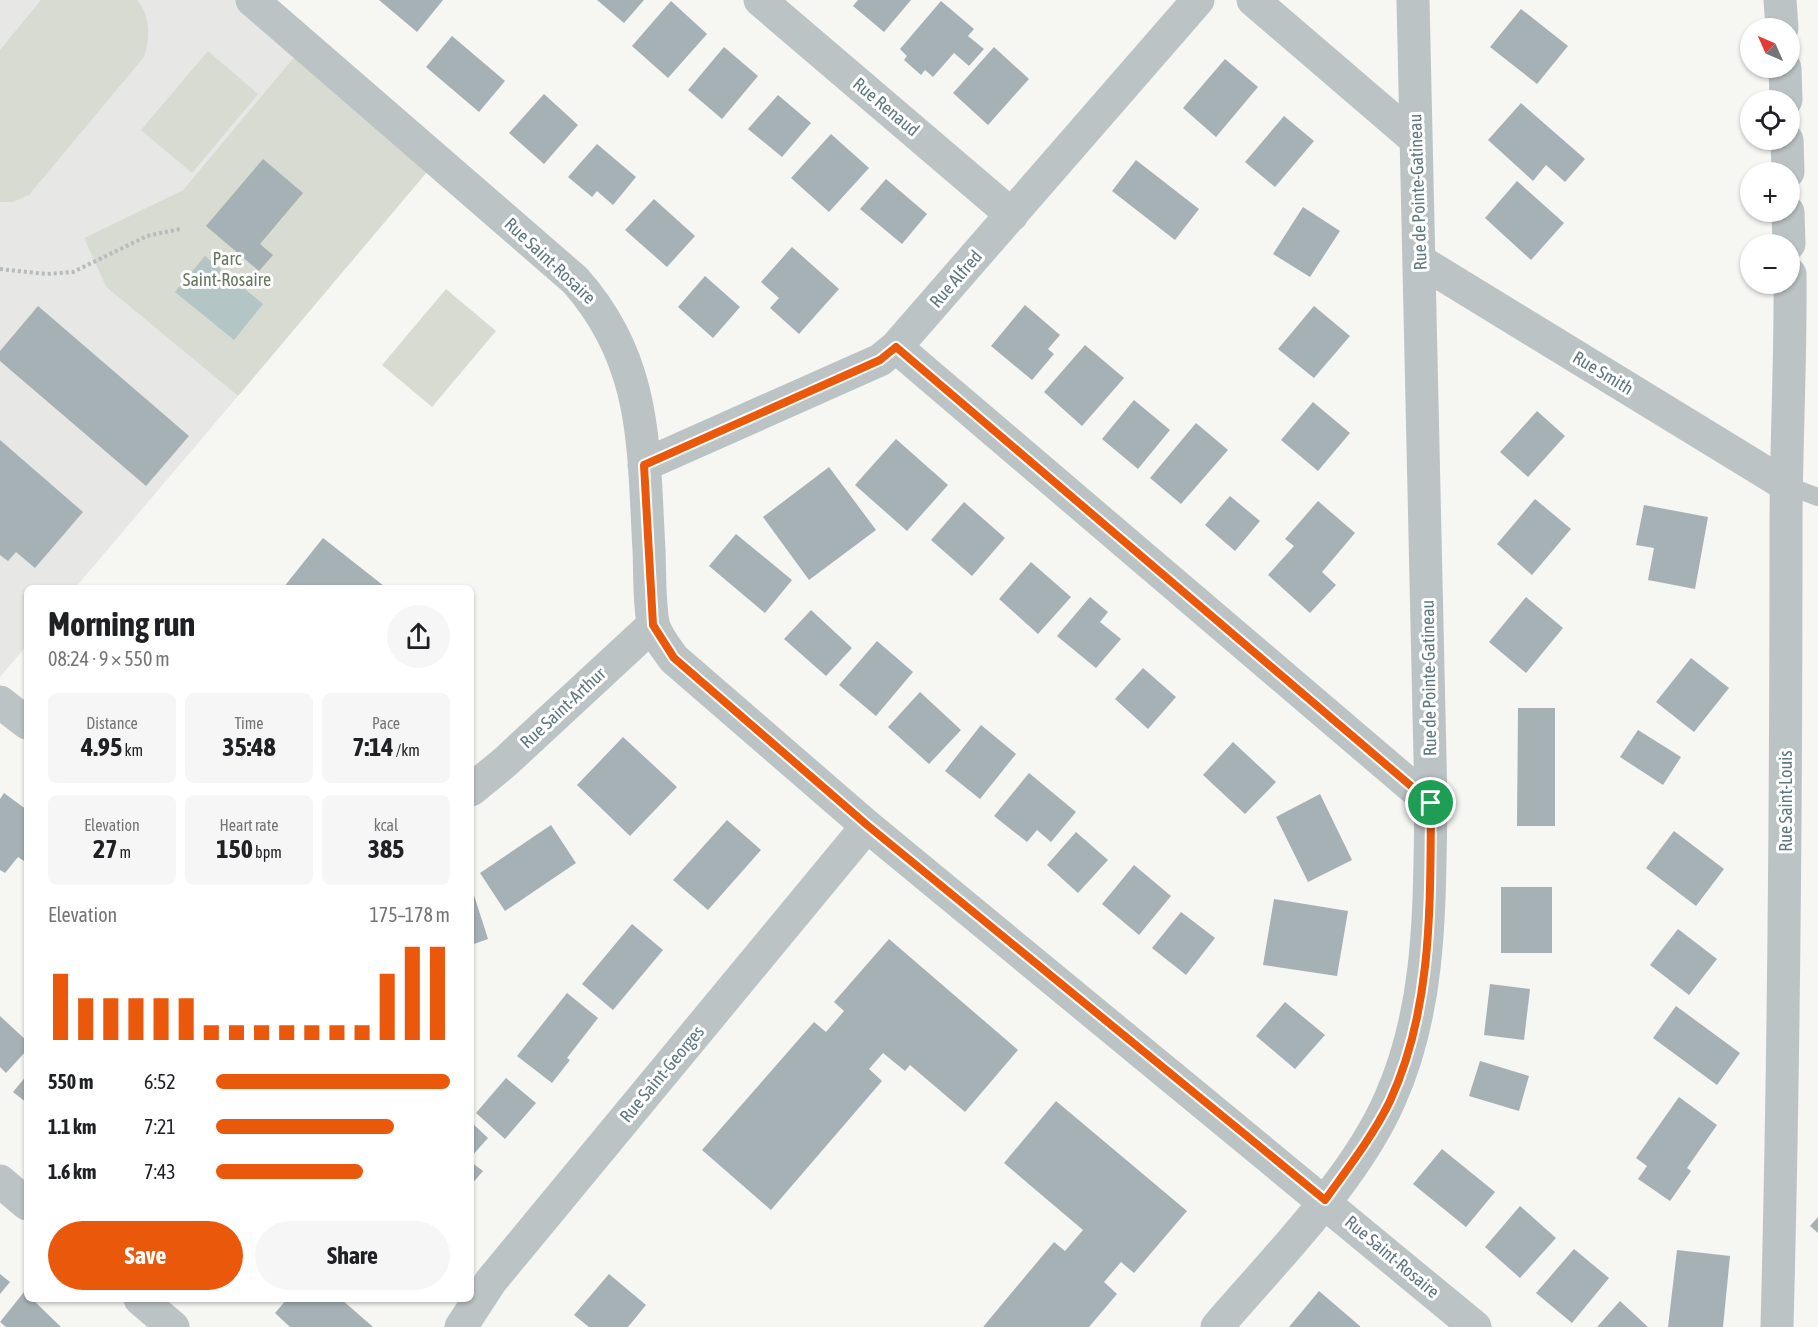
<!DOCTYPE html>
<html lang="en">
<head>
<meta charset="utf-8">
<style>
	body { margin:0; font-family:"Asap Condensed",sans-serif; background:#f6f6f6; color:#202124; height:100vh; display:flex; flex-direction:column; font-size:22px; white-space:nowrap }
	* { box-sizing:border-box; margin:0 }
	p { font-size:20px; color:#757577 }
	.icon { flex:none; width:33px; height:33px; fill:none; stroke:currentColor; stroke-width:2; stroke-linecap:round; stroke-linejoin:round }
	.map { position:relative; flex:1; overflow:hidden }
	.drawer { position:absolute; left:24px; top:585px; width:450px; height:717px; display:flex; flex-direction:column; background:#fff; border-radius:9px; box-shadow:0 2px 4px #0004 }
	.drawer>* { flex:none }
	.needle { width:39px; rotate:315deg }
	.fabs { position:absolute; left:1740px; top:18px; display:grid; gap:12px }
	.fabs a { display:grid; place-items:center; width:60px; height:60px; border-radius:50%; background:#fff; box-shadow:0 2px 4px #0004; font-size:30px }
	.pin { position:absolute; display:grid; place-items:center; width:51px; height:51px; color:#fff; margin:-26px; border:3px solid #fff; border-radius:50%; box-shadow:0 2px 6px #0007 }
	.round { display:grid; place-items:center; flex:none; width:63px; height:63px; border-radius:32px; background:#f6f6f6 }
	.overview { display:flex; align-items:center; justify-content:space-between; height:102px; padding:0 24px }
	h1 { font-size:33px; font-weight:700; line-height:45px }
	.stats { display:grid; grid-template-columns:repeat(3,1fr); gap:9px; height:102px; padding:6px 24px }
	.stats div { display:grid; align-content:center; border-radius:9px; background:#f6f6f6; text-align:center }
	.stats b { font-size:26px; font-weight:700 }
	.stats small { font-size:16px; font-weight:400 }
	.stats p { font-size:16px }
	.chart { height:168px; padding:12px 24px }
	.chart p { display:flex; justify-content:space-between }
	.chart svg { width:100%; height:108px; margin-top:6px; stroke:#ea580c; stroke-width:6 }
	.cta { display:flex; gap:12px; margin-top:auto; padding:12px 24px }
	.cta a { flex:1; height:69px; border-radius:36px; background:#ea580c; color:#fff; font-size:24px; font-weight:700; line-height:69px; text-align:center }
	.cta a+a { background:#f6f6f6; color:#202124 }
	ul { padding:0 24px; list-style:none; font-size:20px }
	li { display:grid; grid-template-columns:96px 72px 1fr; align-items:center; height:45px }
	li i { height:15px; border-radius:8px; background:#ea580c }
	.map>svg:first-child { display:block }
</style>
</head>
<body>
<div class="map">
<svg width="1818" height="1327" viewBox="0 0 1818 1327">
	<rect width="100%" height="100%" fill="#f6f6f3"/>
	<!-- built -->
	<path fill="#e7e7e6" d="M 0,0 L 252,0 L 304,45 L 183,190 L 84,238 L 106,287 L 238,396 L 75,588 L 27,588 L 27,645 L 0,677 Z"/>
	<!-- green -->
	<path fill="#d7dbd2" d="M 41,0 L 137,0 C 151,16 150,38 144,57 L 29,195 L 13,202 L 0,202 L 0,50 Z
		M 304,45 L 438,159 L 238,396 L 106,287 L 84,238 L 183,190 Z
		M 208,51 L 258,94 L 192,173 L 141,130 Z
		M 446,289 L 496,331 L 432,407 L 382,365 Z"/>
	<!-- water -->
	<path fill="#b4c5c6" d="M 205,256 L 263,304 L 234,340 L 175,292 Z"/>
	<!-- building -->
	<path fill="#a6b1b5" d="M 379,0 L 443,0 L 417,32 Z
		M 597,0 L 644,0 L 624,23 Z
		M 858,0 L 911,0 L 884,32 L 853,6 Z
		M 671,1 L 707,34 L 668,78 L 632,46 Z
		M 941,1 L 974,29 L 968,36 L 984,49 L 969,66 L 954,53 L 933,77 L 925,70 L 921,75 L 904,60 L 907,56 L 900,49 Z
		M 1521,9 L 1568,46 L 1537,84 L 1490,47 Z
		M 452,36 L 505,81 L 479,112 L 426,67 Z
		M 724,47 L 758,76 L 722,119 L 688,90 Z
		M 994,47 L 1029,79 L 988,125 L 953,93 Z
		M 1225,59 L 1258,87 L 1216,137 L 1183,108 Z
		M 544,94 L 578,125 L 544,164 L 509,133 Z
		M 778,95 L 811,123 L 782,157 L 748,129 Z
		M 1521,103 L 1585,159 L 1565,182 L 1546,165 L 1533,181 L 1488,140 Z
		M 1284,116 L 1314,141 L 1275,187 L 1245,162 Z
		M 831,134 L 869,168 L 829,212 L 791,178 Z
		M 597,144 L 636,177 L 613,205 L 597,191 L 592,197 L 568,177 Z
		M 263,159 L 303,193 L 260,244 L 273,255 L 259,271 L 206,226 Z
		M 1136,160 L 1199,209 L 1175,240 L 1112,191 Z
		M 886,179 L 927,214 L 902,244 L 860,209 Z
		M 1517,181 L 1564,223 L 1531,260 L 1485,218 Z
		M 654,199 L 695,236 L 667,267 L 625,230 Z
		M 1303,207 L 1340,231 L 1310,277 L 1273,254 Z
		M 792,247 L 839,289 L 799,334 L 770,308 L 779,298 L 761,282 Z
		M 705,276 L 740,307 L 713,338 L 678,307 Z
		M 1025,305 L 1060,335 L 1048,349 L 1054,354 L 1032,380 L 991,346 Z
		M 38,306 L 189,436 L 146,486 L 0,361 L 0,351 Z
		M 1314,306 L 1350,336 L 1314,378 L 1278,349 Z
		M 1085,345 L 1124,378 L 1082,426 L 1044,392 Z
		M 1134,400 L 1170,430 L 1138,469 L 1102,439 Z
		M 1313,402 L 1350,433 L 1318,471 L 1281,440 Z
		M 1537,411 L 1565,436 L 1528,477 L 1500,452 Z
		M 1196,423 L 1228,450 L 1181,504 L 1150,478 Z
		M 896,439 L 948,485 L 907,531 L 855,485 Z
		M 0,440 L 83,512 L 35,568 L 16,552 L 8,561 L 0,555 Z
		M 829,467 L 876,530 L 809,580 L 763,517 Z
		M 1230,496 L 1260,521 L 1235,551 L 1205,525 Z
		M 1535,499 L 1571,529 L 1532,575 L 1497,544 Z
		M 1318,501 L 1355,533 L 1322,572 L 1336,585 L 1310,613 L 1268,575 L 1294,546 L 1285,539 Z
		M 964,502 L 1005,538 L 972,576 L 931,540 Z
		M 1644,505 L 1708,517 L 1695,589 L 1648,580 L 1654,548 L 1636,545 Z
		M 736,534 L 792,580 L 765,613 L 709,566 Z
		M 323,538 L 384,586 L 382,588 L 283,588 Z
		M 1031,562 L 1071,597 L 1038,634 L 999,599 Z
		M 1090,597 L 1108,612 L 1100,622 L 1121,639 L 1096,668 L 1057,636 Z
		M 1526,597 L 1563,628 L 1526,673 L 1489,642 Z
		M 811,610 L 852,648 L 826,676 L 784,639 Z
		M 877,641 L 913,672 L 876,716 L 839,685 Z
		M 1691,658 L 1729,688 L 1694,732 L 1656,702 Z
		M 1143,668 L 1176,697 L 1148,729 L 1115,699 Z
		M 920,692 L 961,730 L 929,764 L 888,727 Z
		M 1518,708 L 1555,708 L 1555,826 L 1517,826 Z
		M 981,725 L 1016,754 L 980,799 L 945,771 Z
		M 1638,730 L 1681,757 L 1663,785 L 1620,757 Z
		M 623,737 L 677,787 L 630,836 L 577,785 Z
		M 1233,742 L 1276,782 L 1245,814 L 1203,775 Z
		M 1029,773 L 1076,812 L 1051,842 L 1037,830 L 1027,842 L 994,816 Z
		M 4,793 L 27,810 L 27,863 L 18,857 L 5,873 L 0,870 L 0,799 Z
		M 1320,794 L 1352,860 L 1308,882 L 1276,817 Z
		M 727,820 L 761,850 L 708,910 L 673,880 Z
		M 551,825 L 576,863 L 505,911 L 480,873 Z
		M 1674,831 L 1724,869 L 1696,906 L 1646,868 Z
		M 1076,832 L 1108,860 L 1078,893 L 1047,865 Z
		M 1134,865 L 1171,896 L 1139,935 L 1102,904 Z
		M 1501,887 L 1552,887 L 1552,953 L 1501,953 Z
		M 473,892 L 488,939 L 471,945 L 471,893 Z
		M 1274,899 L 1348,911 L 1337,976 L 1263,965 Z
		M 1181,912 L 1215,938 L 1186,975 L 1152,948 Z
		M 632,924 L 663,950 L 613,1010 L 582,984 Z
		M 1678,929 L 1717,959 L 1689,995 L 1650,965 Z
		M 889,939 L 1018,1050 L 965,1112 L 910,1065 L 905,1071 L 883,1053 L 869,1069 L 882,1081 L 771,1210 L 702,1150 L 814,1022 L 826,1032 L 844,1011 L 834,1002 Z
		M 1490,984 L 1530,989 L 1524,1040 L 1484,1035 Z
		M 567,993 L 598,1018 L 567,1058 L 570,1060 L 552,1083 L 517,1056 Z
		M 1285,1002 L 1325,1035 L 1295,1069 L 1256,1036 Z
		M 1676,1006 L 1740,1053 L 1717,1085 L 1653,1038 Z
		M 0,1016 L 27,1041 L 27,1050 L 6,1073 L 0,1067 Z
		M 1480,1061 L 1529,1076 L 1519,1111 L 1469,1096 Z
		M 27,1075 L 27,1103 L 13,1092 Z
		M 506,1078 L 536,1103 L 505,1139 L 476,1113 Z
		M 1679,1097 L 1717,1125 L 1687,1168 L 1691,1171 L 1670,1201 L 1638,1179 L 1647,1166 L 1636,1158 Z
		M 1056,1101 L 1187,1211 L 1134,1273 L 1121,1262 L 1104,1282 L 1117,1294 L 1089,1327 L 983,1327 L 1054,1242 L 1065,1251 L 1083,1230 L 1004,1163 Z
		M 471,1122 L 488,1138 L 471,1157 Z
		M 1442,1149 L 1495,1192 L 1466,1227 L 1413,1184 Z
		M 471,1162 L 483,1171 L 471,1185 Z
		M 1520,1206 L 1556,1238 L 1520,1278 L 1485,1247 Z
		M 1818,1217 L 1818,1233 L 1810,1226 Z
		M 1574,1249 L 1609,1278 L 1572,1323 L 1536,1293 Z
		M 1677,1250 L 1730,1256 L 1723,1327 L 1668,1327 Z
		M 0,1274 L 10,1282 L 0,1294 Z
		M 609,1274 L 646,1305 L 628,1327 L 589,1327 L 574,1315 Z
		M 1319,1291 L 1361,1327 L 1289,1327 Z
		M 24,1292 L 27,1299 L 32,1299 L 61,1327 L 6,1327 L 0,1322 Z
		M 287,1299 L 341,1299 L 373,1327 L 290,1327 L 275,1313 Z
		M 1620,1301 L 1648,1327 L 1597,1327 Z"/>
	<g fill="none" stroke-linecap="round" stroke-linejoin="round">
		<!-- path -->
		<path stroke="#b6bbbd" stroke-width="4" stroke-dasharray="3 3" stroke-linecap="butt" d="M 0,269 L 46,274 L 73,272 L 147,236 L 180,229"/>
		<!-- service -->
		<path stroke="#bcc3c5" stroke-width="18" d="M 1786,485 L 1818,497"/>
		<!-- minor -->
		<path stroke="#bcc3c5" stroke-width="33" d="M 252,0 L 575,280 C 648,362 643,447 649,550 C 650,574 649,600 653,623 C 656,636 666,648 674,659 L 867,826 L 1475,1327
			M 760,0 L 1012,215
			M 1253,0 L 1415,139
			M 1420,261 L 1786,485
			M 896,347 L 1431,803
			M 644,465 L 880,360 L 896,347 L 1198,0
			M 0,702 L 27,723
			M 471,790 L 504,763 L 653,625
			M 0,1181 L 27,1204
			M 140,1299 L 173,1327
			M 461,1327 L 491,1281 L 867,826
			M 1217,1327 C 1274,1260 1355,1180 1390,1099 C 1432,1005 1429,904 1431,803 L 1413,0"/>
		<!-- tertiary -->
		<path stroke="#bcc3c5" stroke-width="33" d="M 1780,0 L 1782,28
			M 1785,68 L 1786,100
			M 1787,140 L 1788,172
			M 1788,212 L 1789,244
			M 1777,1327 C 1784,1061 1786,795 1786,528 C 1786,443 1791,359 1790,274"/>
	</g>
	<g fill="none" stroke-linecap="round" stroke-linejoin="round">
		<!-- route casing -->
		<g stroke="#fff" stroke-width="12">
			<path id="route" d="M 896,347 L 1431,803 C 1430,903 1433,1008 1390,1101 C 1373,1136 1348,1168 1325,1200 L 867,825 L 674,658 L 653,625 L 644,465 L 880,360 Z"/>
		</g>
		<!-- route -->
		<use href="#route" stroke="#ea580c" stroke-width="8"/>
	</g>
	<g text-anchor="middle" stroke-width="6" stroke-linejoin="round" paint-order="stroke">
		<!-- street labels -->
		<g font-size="18" fill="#60777f" stroke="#fff">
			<text transform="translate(886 107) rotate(40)" y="6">Rue Renaud</text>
			<text transform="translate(1418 192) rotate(-92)" y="6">Rue de Pointe-Gatineau</text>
			<text transform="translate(550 261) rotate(43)" y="6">Rue Saint-Rosaire</text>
			<text transform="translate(956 279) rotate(-49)" y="6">Rue Alfred</text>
			<text transform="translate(1603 373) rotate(31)" y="6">Rue Smith</text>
			<text transform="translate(1429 678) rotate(-91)" y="6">Rue de Pointe-Gatineau</text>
			<text transform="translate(563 708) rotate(-43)" y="6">Rue Saint-Arthur</text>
			<text transform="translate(1786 801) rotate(-90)" y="6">Rue Saint-Louis</text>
			<text transform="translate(662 1074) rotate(-50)" y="6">Rue Saint-Georges</text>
			<text transform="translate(1392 1257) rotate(40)" y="6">Rue Saint-Rosaire</text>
		</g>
		<!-- park labels -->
		<g font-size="18" fill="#68775f" stroke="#fff">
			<text x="227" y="265">Parc<tspan x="227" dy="21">Saint-Rosaire</tspan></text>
		</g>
	</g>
</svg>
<div class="fabs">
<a><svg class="needle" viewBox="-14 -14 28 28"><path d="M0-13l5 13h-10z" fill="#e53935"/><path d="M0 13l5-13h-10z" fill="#757577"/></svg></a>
<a><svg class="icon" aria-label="locate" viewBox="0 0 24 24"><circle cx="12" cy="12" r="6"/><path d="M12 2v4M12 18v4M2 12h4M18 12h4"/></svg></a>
<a>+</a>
<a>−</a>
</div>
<div class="pin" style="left:1431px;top:803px;background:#1e9e55"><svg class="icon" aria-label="arrive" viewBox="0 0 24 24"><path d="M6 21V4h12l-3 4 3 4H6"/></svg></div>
<section class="drawer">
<div class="overview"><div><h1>Morning run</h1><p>08:24 · 9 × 550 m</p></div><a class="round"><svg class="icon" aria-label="share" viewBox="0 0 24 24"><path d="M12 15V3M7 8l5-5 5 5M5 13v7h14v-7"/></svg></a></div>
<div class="stats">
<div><p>Distance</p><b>4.95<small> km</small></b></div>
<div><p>Time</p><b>35:48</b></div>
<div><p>Pace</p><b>7:14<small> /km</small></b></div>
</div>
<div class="stats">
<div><p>Elevation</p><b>27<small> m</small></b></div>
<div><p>Heart rate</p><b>150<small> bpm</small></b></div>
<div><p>kcal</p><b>385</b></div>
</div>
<div class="chart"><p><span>Elevation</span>175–178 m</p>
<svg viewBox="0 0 160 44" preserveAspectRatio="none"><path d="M5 44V17M15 44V27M25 44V27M35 44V27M45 44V27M55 44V27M65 44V38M75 44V38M85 44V38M95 44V38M105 44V38M115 44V38M125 44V38M135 44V17M145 44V6M155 44V6"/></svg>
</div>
<ul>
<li><b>550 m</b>6:52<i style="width:100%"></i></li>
<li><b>1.1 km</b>7:21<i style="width:76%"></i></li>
<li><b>1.6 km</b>7:43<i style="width:63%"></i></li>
</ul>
<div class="cta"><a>Save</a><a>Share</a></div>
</section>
</div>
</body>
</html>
